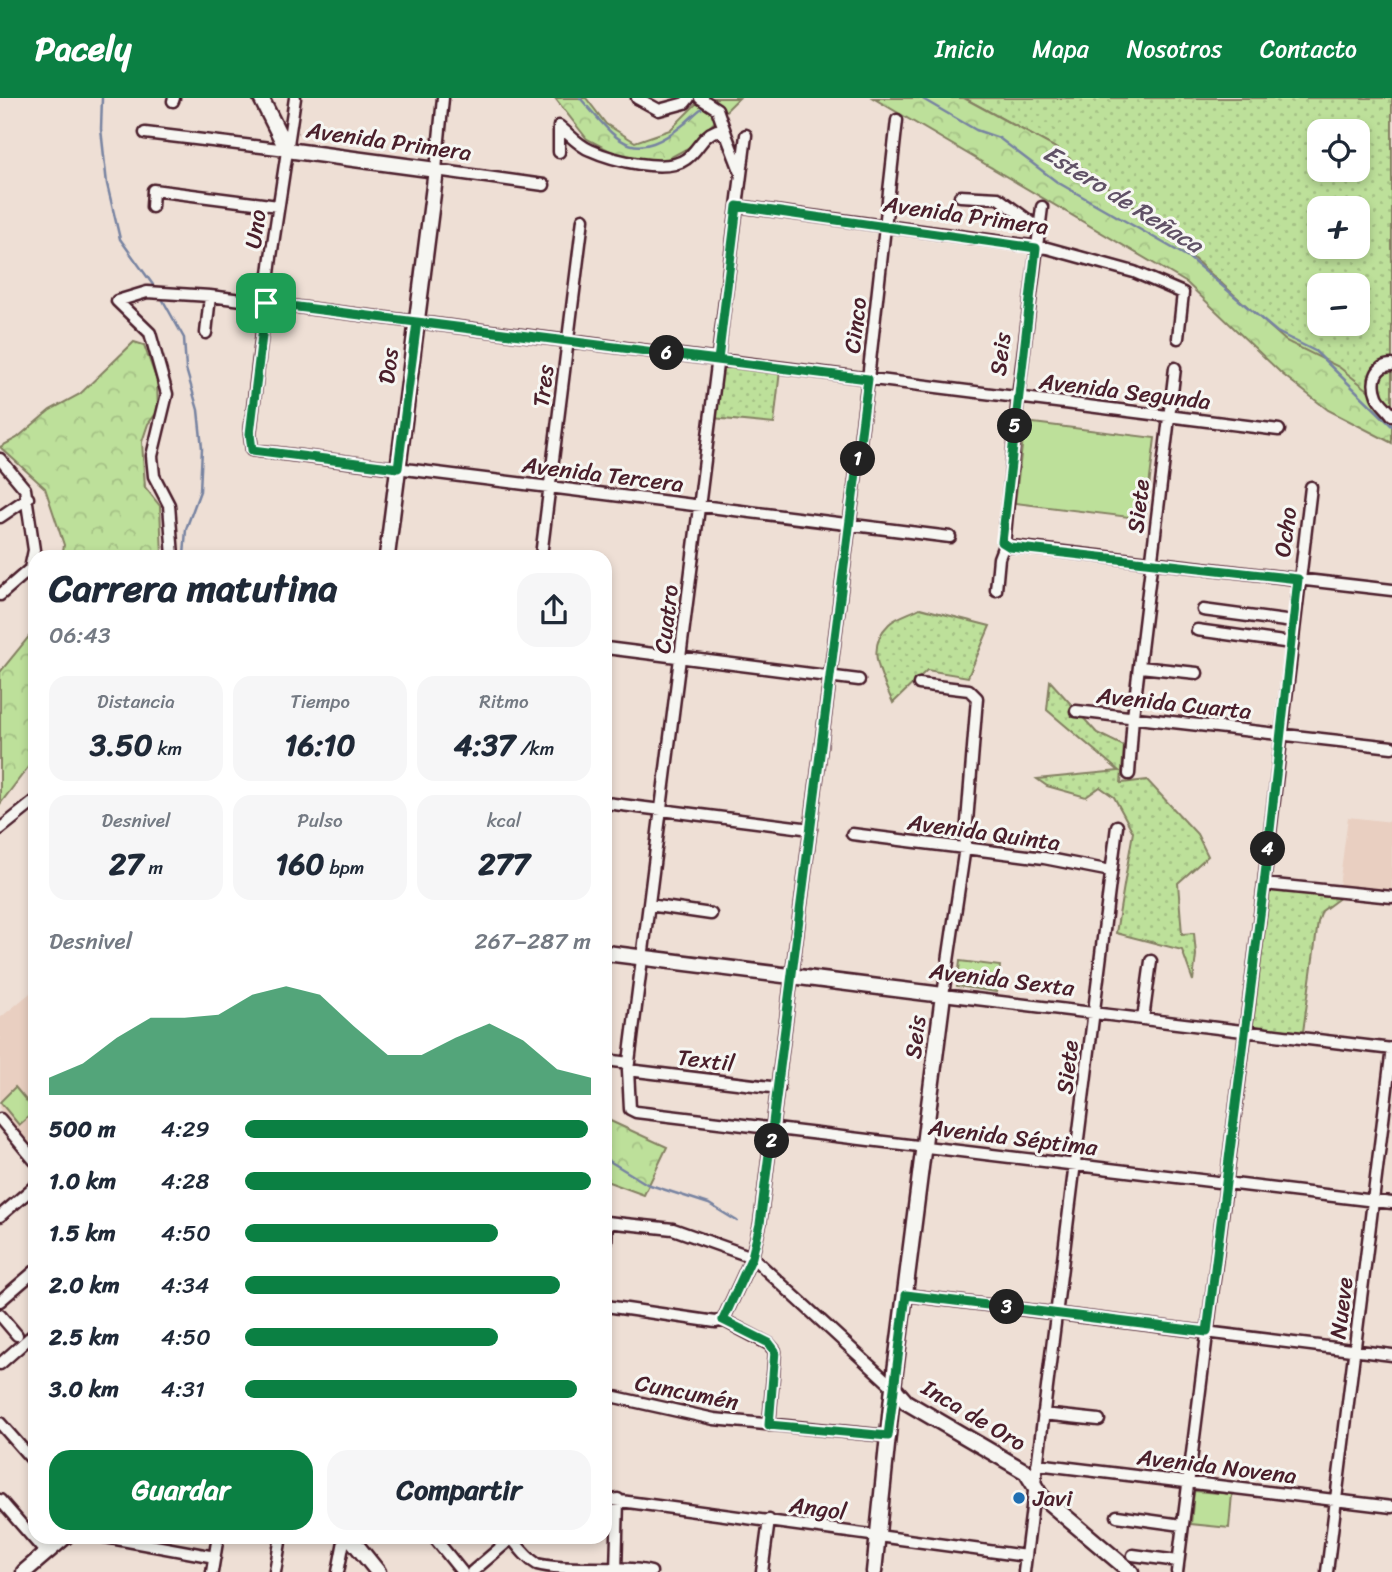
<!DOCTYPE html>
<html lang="es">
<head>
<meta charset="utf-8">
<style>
	body { margin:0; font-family:Sriracha,sans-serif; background:#f6f6f7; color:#1f2937; height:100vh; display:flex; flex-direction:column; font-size:26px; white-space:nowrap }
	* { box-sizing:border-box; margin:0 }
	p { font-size:23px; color:#747a83 }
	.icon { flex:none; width:38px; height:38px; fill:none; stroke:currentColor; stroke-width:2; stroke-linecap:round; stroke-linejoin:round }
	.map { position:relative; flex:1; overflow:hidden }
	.details { position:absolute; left:28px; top:452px; width:584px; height:994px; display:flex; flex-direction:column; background:#fff; border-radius:21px; box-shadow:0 4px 10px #0003 }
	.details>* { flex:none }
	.controls { position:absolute; left:1307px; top:21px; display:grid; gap:14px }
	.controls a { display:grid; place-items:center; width:63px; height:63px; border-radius:14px; background:#fff; box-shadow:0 4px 10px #0003; font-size:35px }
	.pin { position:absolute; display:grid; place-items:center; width:60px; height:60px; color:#fff; margin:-30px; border-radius:14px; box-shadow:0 4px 10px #0006 }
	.km { position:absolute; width:35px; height:35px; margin:-18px; border-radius:50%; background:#222; color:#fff; font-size:19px; line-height:35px; text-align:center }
	.round { display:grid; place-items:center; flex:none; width:74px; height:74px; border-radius:21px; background:#f6f6f7 }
	.summary { display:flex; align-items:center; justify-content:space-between; height:119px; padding:0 21px }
	h1 { font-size:38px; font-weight:700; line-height:52px }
	.stats { display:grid; grid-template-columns:repeat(3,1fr); gap:10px; height:119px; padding:7px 21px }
	.stats div { display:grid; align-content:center; border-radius:18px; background:#f6f6f7; text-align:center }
	.stats b { font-size:30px; font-weight:700 }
	.stats small { font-size:19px; font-weight:400 }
	.stats p { font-size:19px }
	.chart { height:196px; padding:14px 21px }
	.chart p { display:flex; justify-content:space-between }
	.chart svg { width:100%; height:126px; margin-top:7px; fill:#0b8043; opacity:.7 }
	.primary-button { display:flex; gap:14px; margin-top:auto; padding:14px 21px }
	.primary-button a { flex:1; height:80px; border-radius:21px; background:#0b8043; color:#fff; font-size:28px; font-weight:700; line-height:80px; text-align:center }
	.primary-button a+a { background:#f6f6f7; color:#1f2937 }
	ul { padding:0 21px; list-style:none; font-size:23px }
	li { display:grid; grid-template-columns:112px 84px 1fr; align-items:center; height:52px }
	li i { height:18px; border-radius:9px; background:#0b8043 }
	header { display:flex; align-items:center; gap:42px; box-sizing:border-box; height:98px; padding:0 35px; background:#0b8043; color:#fff }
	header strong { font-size:33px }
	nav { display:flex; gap:38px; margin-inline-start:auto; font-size:24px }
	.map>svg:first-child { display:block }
</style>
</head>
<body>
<header>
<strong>Pacely</strong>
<nav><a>Inicio</a><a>Mapa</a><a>Nosotros</a><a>Contacto</a></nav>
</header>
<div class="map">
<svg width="1392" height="1474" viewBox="0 0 1392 1474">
	<defs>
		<pattern id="grass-dots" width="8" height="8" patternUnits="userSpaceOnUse" patternTransform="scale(1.75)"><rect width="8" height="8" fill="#bde09a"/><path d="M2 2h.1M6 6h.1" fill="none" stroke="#a4c085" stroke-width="1.8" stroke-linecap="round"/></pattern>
		<pattern id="forest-crowns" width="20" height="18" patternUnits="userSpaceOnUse" patternTransform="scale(1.75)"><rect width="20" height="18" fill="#bde09a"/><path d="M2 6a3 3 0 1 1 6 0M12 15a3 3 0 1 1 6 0" fill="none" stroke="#a4c085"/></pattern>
	</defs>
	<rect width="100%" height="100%" fill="#eedfd5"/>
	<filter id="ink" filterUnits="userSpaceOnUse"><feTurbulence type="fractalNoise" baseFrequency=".0143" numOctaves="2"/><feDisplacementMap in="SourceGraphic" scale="14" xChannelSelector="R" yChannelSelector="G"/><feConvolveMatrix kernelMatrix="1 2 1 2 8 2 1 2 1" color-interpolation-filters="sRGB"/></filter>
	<g filter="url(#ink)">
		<!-- built -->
		<path fill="#e9cfc1" d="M 1348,719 L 1392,724 L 1392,794 L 1339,788 Z
			M 35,891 L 35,1052 L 0,1011 L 0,920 Z"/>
		<!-- grass -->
		<path fill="url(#grass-dots)" stroke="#848062" stroke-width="2" fill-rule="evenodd" d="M 964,0 L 1392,0 L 1392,311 L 1327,281 L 1242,205 L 1220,191 L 1146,118 L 1054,49 ZM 1320,33 L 1358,33 L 1358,72 L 1320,72 ZM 1320,110 L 1358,110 L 1358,149 L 1320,149 ZM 1320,187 L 1358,187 L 1358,226 L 1320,226 Z
			M 719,264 L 780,272 L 774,326 L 713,320 Z
			M 920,510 L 990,528 L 968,579 L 927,572 L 893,605 C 882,579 864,550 889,526 C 896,519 911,515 920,510 Z
			M 1050,583 L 1097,635 L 1124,648 L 1121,685 L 1147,682 L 1197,736 L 1208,758 L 1178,785 L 1182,836 L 1194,835 L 1196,857 L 1193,883 L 1182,852 L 1116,835 L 1133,734 L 1114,699 L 1100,689 L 1086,699 L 1047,688 L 1037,681 L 1119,673 L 1047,612 Z
			M 1271,791 L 1341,799 L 1322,813 L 1318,824 L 1303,934 L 1251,928 L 1249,924 L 1268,793 Z"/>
		<!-- forest -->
		<path fill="url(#forest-crowns)" stroke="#848062" stroke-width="2" d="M 555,0 L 586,0 L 606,26 L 635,44 L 670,32 L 702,0 L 739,0 L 688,50 L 664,63 L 620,58 L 587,41 Z
			M 873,0 L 964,0 L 1054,49 L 1146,118 L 1286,243 L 1339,269 L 1392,311 L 1392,345 L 1328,312 L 1282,276 L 1187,185 Z
			M 134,244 L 144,247 L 157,283 L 158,313 L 148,326 L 142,344 L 145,389 L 160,408 L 162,458 L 62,458 L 64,447 L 45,390 L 0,349 L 17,340 L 50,312 L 80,296 Z
			M 35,531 L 35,660 L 0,706 L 0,574 Z
			M 606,1021 L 667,1049 L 644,1097 L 606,1083 Z"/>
		<!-- garden -->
		<path fill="#bde09a" stroke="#848062" stroke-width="2" d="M 1025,324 L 1155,340 L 1145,421 L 1015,405 Z
			M 960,863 L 1000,868 L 997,894 L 957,888 Z
			M 15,989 L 35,1013 L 19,1027 L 0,1004 Z
			M 1194,1393 L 1232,1396 L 1229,1430 L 1191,1426 Z"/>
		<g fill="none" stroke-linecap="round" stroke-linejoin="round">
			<!-- stream -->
			<path stroke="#7783a1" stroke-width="2.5" d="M 102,0 L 101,31 L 107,86 L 120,141 L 156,191
				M 580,0 C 616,40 630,70 684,26 C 691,20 697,13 705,8
				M 921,0 L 976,32 L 999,40 L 1057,84 L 1188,159 L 1277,234 L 1315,253 L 1392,328
				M 160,197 L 184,240 L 186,271 L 198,312 L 202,350 L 200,393 L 186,431 L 184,458
				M 606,1061 L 647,1086 L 709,1106 L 737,1123"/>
			<!-- street casing -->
			<g stroke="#4a1f2b" stroke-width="15">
				<path id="street" d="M 295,0 L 271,159 L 250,336 L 252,352 L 950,439
					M 443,0 L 436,72 L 544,87
					M 637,0 L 659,12 L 685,5 L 689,0
					M 700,0 L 717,11 L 727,39
					M 173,3 L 174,0
					M 145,35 L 287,52
					M 746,37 L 628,972 L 630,1011 L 636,1014 L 1392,1105
					M 559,54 L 559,28 C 569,36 579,48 590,52 C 612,62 666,76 686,61 C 699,52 701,38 717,32 L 727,39 L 741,75
					M 960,98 L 998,100 L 1039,130
					M 737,108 L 1047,150 L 1134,174 L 1183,195 L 1178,240
					M 152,109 L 153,92 L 278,108
					M 206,235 L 210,198
					M 1392,267 C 1376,267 1371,283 1377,298 C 1379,304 1388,311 1392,317
					M 0,361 L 25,391 L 34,452 L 30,471 L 0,497
					M 0,419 L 28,400
					M 1004,447 L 1392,492
					M 173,458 L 169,407 L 154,378 L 152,358 L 167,296 L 150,235 L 117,203 L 147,194 L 210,198 L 1279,332
					M 541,458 L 583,121
					M 996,492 L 999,460 L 1004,447 L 1018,299 L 1042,109
					M 1203,512 L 1293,524
					M 1197,532 L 1291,545
					M 606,550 L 859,582
					M 1140,569 L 1197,575
					M 919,586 L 969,592 L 977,600 L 965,749 L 943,897 L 1392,951
					M 1076,613 L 1392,649
					M 1129,676 L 1133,618 L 1175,270
					M 606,705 L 811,731
					M 0,731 L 35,703
					M 852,736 L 1044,760 L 1111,773
					M 1264,786 L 1392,799
					M 649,807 L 711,816
					M 1143,921 L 1151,863
					M 606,962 L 629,965
					M 628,972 L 779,990
					M 0,1021 L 35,1063
					M 0,1118 L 35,1088
					M 606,1124 L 673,1131 L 752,1159 L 893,1289
					M 606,1145 L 607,1124
					M 906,1197 L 1392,1257
					M 0,1203 L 35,1173
					M 606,1208 L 716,1224 L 723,1222 L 769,1246 L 775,1253 L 769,1327
					M 0,1217 L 17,1237
					M 723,1222 L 752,1159 L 760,1126 L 868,281 L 897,22
					M 0,1266 L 35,1235
					M 606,1297 L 714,1321 L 888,1338
					M 1043,1316 L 1099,1322
					M 0,1325 L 35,1365
					M 1037,1366 L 1392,1409
					M 606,1401 L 1026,1458
					M 0,1402 L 46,1455
					M 1117,1418 L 1182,1427
					M 100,1438 L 215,1459
					M 433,1438 L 462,1474
					M 510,1438 C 518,1448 526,1460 537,1466 C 564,1474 618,1466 651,1474
					M 1133,1457 L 1178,1463
					M 212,1474 L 218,1438
					M 275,1474 L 281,1438
					M 338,1474 L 345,1438
					M 472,1474 L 514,1438
					M 616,1474 L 618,1401
					M 762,1474 L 769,1422
					M 1024,1474 L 1117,728
					M 1177,1474 L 1264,786 L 1311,389
					M 1327,1474 L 1392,950"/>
			</g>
			<!-- secondary casing -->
			<g stroke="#4a1f2b" stroke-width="19">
				<path id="secondary" d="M 261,0 L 287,52 L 436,72 L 387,458
					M 606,855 L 943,897 L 893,1289 L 874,1474
					M 893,1289 L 906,1304 L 1026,1374 L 1041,1398 L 1131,1474
					M 349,1438 L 378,1474
					M 24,1474 L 66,1438"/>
			</g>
			<!-- street -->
			<use href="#street" stroke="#f6f6f2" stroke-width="10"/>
			<!-- secondary -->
			<use href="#secondary" stroke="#f6f6f2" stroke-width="14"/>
		</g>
	</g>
	<g fill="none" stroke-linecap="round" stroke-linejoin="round" filter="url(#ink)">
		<!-- route casing -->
		<g stroke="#fff" stroke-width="14">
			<path id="route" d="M 266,205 C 466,230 667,256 868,281 L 760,1126 L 752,1159 L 723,1222 L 769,1245 L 775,1253 L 769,1327 L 888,1338 L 906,1197 L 1207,1234 L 1264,786 L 1298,481 L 1010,449 L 1002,444 L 1036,150 L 737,108 L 718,262 L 417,224 L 398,370 L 252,352 L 250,336 L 266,205"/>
		</g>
		<!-- route -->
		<use href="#route" stroke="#0b8043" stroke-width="9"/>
	</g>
	<!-- markers -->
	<circle fill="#1f6fb2" stroke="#f6f6f2" stroke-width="2.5" cx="1019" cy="1400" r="7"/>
	<g text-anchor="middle" stroke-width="6" stroke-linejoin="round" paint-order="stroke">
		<!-- street labels -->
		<g font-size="23" fill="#4a1f2b" stroke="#f6f6f2">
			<text transform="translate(389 43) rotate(8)" y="8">Avenida Primera</text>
			<text transform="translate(966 117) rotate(8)" y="8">Avenida Primera</text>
			<text transform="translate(255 131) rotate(-82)" y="8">Uno</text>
			<text transform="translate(855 227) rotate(-83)" y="8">Cinco</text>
			<text transform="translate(1000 256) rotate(-83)" y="8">Seis</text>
			<text transform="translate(388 268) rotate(-83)" y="8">Dos</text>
			<text transform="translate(543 288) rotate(-83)" y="8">Tres</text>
			<text transform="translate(1125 293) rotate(7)" y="8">Avenida Segunda</text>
			<text transform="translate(603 376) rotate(7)" y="8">Avenida Tercera</text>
			<text transform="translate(1138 408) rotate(-83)" y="8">Siete</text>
			<text transform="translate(1285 434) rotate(-82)" y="8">Ocho</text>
			<text transform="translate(666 521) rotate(-83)" y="8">Cuatro</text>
			<text transform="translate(1174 605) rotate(6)" y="8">Avenida Cuarta</text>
			<text transform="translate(984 734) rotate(8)" y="8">Avenida Quinta</text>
			<text transform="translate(1002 881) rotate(7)" y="8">Avenida Sexta</text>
			<text transform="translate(915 939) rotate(-83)" y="8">Seis</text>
			<text transform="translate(706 962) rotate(7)" y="8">Textil</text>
			<text transform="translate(1067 969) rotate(-83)" y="8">Siete</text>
			<text transform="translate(1013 1039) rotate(7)" y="8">Avenida Séptima</text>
			<text transform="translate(1341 1210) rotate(-83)" y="8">Nueve</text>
			<text transform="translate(687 1294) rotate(11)" y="8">Cuncumén</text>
			<text transform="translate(974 1317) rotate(31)" y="8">Inca de Oro</text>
			<text transform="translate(1217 1368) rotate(7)" y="8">Avenida Novena</text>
			<text transform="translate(818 1410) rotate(8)" y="8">Angol</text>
		</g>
		<!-- poi labels -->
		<g font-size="23" fill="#4a1f2b" stroke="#f6f6f2" text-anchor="start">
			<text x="1033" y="1408">Javi</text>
		</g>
		<!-- water labels -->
		<g font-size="24" font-style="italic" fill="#605166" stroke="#f6f6f2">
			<text transform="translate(1123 101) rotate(32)" y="8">Estero de Reñaca</text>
		</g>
	</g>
</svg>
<div class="controls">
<a><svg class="icon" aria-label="locate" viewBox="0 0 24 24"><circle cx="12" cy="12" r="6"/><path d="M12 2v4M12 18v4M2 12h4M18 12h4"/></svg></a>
<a>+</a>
<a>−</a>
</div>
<div class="pin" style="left:266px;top:205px;background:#1e9e55"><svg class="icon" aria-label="arrive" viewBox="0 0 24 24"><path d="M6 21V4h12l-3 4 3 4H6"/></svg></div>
<b class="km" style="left:858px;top:361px">1</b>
<b class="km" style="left:772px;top:1043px">2</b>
<b class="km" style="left:1007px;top:1209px">3</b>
<b class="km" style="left:1268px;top:751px">4</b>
<b class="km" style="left:1015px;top:328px">5</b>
<b class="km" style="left:667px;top:255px">6</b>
<section class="details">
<div class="summary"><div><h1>Carrera matutina</h1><p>06:43</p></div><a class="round"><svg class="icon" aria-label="share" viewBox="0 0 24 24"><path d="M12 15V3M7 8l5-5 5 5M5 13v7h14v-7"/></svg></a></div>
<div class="stats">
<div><p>Distancia</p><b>3.50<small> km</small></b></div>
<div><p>Tiempo</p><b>16:10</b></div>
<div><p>Ritmo</p><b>4:37<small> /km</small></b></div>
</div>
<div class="stats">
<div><p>Desnivel</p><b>27<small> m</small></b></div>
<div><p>Pulso</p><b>160<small> bpm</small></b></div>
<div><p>kcal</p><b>277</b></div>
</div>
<div class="chart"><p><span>Desnivel</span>267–287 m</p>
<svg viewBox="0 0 160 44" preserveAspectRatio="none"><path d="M0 44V38L10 33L20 24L30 17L40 17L50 16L60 9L70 6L80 9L90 20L100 30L110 30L120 24L130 19L140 25L150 35L160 38V44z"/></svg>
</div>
<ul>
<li><b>500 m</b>4:29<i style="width:99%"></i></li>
<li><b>1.0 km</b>4:28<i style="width:100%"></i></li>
<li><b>1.5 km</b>4:50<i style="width:73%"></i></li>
<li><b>2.0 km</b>4:34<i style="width:91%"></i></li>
<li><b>2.5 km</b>4:50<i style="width:73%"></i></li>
<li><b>3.0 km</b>4:31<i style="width:96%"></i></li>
</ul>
<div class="primary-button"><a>Guardar</a><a>Compartir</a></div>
</section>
</div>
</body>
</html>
